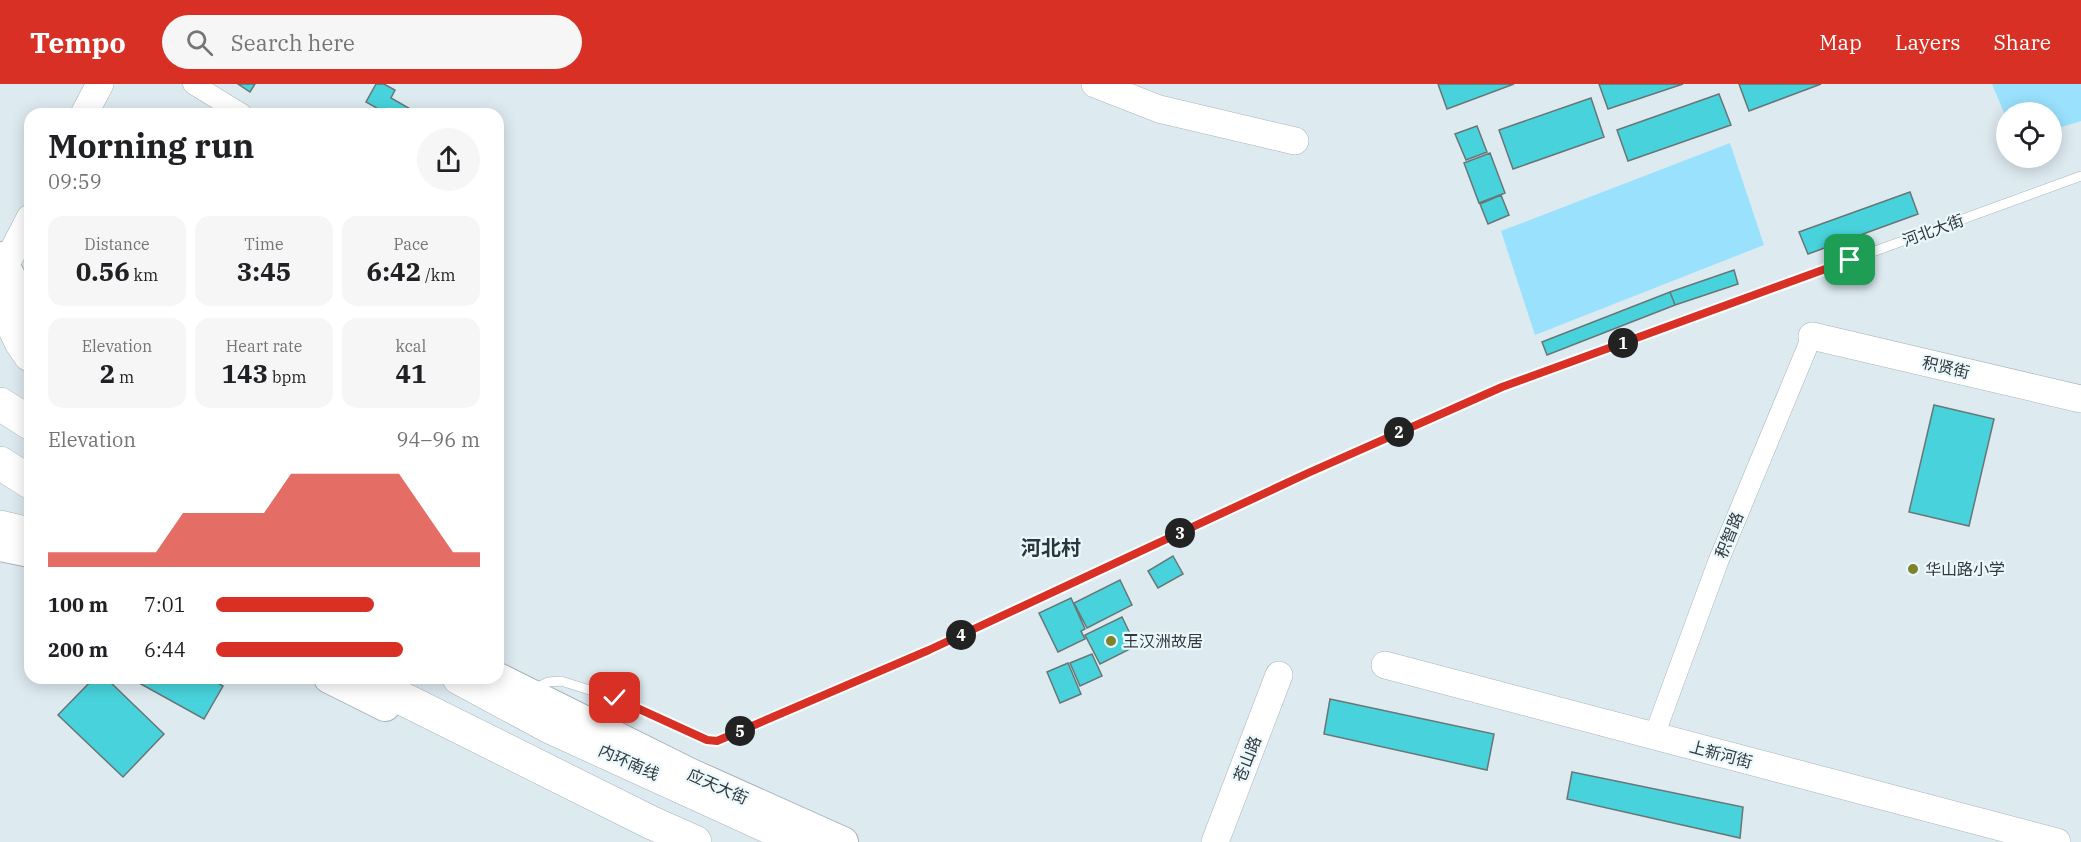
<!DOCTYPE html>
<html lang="en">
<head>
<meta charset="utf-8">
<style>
	body { margin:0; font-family:"IBM Plex Serif","Noto Sans SC",serif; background:#f6f6f6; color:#202124; height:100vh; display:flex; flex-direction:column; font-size:22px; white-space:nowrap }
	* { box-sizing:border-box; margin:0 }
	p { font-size:20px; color:#757577 }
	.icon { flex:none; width:33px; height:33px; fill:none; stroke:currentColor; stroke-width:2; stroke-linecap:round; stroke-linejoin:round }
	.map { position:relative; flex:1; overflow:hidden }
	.panel { position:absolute; left:24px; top:24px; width:480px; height:576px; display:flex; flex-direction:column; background:#fff; border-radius:18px; box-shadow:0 3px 15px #0003 }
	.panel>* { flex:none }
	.controls { position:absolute; left:1996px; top:18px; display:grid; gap:12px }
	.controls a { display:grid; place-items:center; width:66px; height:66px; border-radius:50%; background:#fff; box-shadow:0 3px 15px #0003; font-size:30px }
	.pin { position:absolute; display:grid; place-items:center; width:51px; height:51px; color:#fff; margin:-26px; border-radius:12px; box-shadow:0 3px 9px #0006 }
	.km { position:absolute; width:30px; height:30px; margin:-15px; border-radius:50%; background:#222; color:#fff; font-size:16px; line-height:30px; text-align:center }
	.round { display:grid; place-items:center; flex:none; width:63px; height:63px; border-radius:32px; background:#f6f6f6 }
	.summary { display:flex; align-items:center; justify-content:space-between; height:102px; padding:0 24px }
	h1 { font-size:33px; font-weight:700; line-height:45px }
	.metrics { display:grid; grid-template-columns:repeat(3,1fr); gap:9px; height:102px; padding:6px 24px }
	.metrics div { display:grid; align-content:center; border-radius:15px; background:#f6f6f6; text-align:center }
	.metrics b { font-size:26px; font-weight:700 }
	.metrics small { font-size:16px; font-weight:400 }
	.metrics p { font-size:16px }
	.chart { height:168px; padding:12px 24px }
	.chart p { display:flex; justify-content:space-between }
	.chart svg { width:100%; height:108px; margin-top:6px; fill:#d93025; opacity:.7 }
	ul { padding:0 24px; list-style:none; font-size:20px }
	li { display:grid; grid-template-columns:96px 72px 1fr; align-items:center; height:45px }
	li i { height:15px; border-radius:8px; background:#d93025 }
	header { display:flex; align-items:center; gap:36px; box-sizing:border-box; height:84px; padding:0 30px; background:#d93025; color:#fff }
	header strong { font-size:28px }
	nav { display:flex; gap:33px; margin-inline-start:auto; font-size:21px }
	.search { width:420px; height:54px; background:#f6f6f6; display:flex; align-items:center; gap:15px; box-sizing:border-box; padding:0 21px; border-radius:33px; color:#757577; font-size:22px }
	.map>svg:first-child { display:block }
</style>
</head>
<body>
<header>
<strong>Tempo</strong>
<div class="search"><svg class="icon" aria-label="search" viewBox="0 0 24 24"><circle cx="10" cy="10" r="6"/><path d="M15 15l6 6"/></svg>Search here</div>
<nav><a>Map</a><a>Layers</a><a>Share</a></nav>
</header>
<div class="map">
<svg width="2081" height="758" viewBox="0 0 2081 758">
	<rect width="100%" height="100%" fill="#ddeaf0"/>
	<!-- green -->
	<path fill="#9ae1fd" d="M 1992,0 L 2081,0 L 2081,37 L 2052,46 L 2052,28 L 2007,28 L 2007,36 Z
		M 1730,59 L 1764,161 L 1535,251 L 1501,147 Z"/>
	<!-- building -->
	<path fill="#48d3dc" stroke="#687676" stroke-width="1.5" d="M 238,0 L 255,0 L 250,8 Z
		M 376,0 L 384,0 L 395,6 L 391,14 L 419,30 L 387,30 L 366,18 Z
		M 1438,0 L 1514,0 L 1447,25 Z
		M 1599,0 L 1683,0 L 1608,25 Z
		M 1739,0 L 1821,0 L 1749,27 Z
		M 1719,10 L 1731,41 L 1628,77 L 1617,46 Z
		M 1591,14 L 1604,53 L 1513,85 L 1499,46 Z
		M 1477,42 L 1487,68 L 1466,76 L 1455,50 Z
		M 1490,69 L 1505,109 L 1479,119 L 1464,79 Z
		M 1910,108 L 1918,130 L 1808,170 L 1799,148 Z
		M 1501,111 L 1509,131 L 1488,140 L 1480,120 Z
		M 1734,186 L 1738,200 L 1675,221 L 1670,208 Z
		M 1670,208 L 1675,221 L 1547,271 L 1542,258 Z
		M 1934,321 L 1994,335 L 1969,442 L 1909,428 Z
		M 1173,472 L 1183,490 L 1158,504 L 1148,487 Z
		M 1120,496 L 1132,521 L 1087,544 L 1074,519 Z
		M 1071,514 L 1085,545 L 1081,547 L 1085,555 L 1058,568 L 1039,529 Z
		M 1122,533 L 1136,562 L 1100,580 L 1085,551 Z
		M 1092,570 L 1102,592 L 1080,602 L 1070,579 Z
		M 1068,579 L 1081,610 L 1060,619 L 1047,588 Z
		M 94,594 L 106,594 L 164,650 L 123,693 L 58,631 Z
		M 130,594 L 209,594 L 223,602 L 204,635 Z
		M 1330,615 L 1494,650 L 1487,686 L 1324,650 Z
		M 1572,688 L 1743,723 L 1740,754 L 1567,715 Z"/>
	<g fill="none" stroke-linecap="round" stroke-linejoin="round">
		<!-- lane casing -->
		<g stroke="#a8b4ba" stroke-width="10">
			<path id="lane" d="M 534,605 L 548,598 L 561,597 L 615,614 L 707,656 L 717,657 L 929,566 L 1308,389 L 1502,303 L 2081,92"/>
		</g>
		<!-- street casing -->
		<g stroke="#a8b4ba" stroke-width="21">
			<path id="street" d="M 193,0 L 242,30
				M 1654,652 L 1718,478 L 1812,252"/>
		</g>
		<!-- secondary casing -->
		<g stroke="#a8b4ba" stroke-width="28">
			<path id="secondary" d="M 1095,0 L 1159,25 L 1295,57
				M 84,30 L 100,0
				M 4,184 L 30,134
				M 1812,252 L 2081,315
				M 1385,581 L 2057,758
				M 1215,758 L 1279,591"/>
		</g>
		<!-- primary casing -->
		<g stroke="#a8b4ba" stroke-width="32">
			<path id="primary" d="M 0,173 L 30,231
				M 0,462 L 30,468
				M 329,594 L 385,622
				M 498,594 L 689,689 L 843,758"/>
		</g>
		<!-- highway casing -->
		<g stroke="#a8b4ba" stroke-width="34">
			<path id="highway" d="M 0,213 L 21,258 L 30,271
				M 0,320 L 30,339
				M 0,379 L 30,398
				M 0,443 L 30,450
				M 361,594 L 650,738 L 695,758
				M 459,594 L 550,643 L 802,758"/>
		</g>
		<!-- lane -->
		<use href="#lane" stroke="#fff" stroke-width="9"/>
		<!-- street -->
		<use href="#street" stroke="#fff" stroke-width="20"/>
		<!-- secondary -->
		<use href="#secondary" stroke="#fff" stroke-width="27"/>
		<!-- primary -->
		<use href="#primary" stroke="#fff" stroke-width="30"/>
		<!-- highway -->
		<use href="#highway" stroke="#fff" stroke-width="33"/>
	</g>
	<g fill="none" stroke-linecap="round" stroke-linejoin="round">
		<!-- route casing -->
		<g stroke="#fff" stroke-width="12">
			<path id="route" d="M 615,614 L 707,656 L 717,657 L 929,566 L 1308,389 L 1502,303 L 1850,176"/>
		</g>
		<!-- route -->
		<use href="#route" stroke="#d93025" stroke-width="8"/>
	</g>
	<!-- markers -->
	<g fill="#7f812b" stroke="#eaf8fd" stroke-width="2">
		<circle cx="1913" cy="485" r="6"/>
		<circle cx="1111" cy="557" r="6"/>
	</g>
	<g text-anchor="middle" stroke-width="4.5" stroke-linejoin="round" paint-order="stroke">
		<!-- street labels -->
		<g font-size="16" fill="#33393b" stroke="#eaf8fd">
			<text transform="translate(1933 146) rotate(-20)" y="6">河北大街</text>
			<text transform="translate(1946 283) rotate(13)" y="6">积贤街</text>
			<text transform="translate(1729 451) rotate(-68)" y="6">积智路</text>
			<text transform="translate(1721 670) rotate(15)" y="6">上新河街</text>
			<text transform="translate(1247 675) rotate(-69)" y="6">苍山路</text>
			<text transform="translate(629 678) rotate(24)" y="6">内环南线</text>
			<text transform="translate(718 702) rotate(24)" y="6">应天大街</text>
		</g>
		<!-- poi labels -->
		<g font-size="16" fill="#33393b" stroke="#eaf8fd" text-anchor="start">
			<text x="1925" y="491">华山路小学</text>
			<text x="1123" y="563">王汉洲故居</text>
		</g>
		<!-- quarter labels -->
		<g font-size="20" font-weight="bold" fill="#2c373b" stroke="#eaf8fd">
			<text x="1051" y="471">河北村</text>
		</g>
	</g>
</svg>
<div class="controls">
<a><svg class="icon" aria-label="locate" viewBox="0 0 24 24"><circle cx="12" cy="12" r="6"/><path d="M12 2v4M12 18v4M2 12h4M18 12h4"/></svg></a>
</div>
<div class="pin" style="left:1850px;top:176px;background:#1e9e55"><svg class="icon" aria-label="arrive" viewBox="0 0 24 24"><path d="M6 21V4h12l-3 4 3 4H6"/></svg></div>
<div class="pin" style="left:615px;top:614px;background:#d93025"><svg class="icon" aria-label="check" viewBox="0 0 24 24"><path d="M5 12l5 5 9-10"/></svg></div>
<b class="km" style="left:1623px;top:259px">1</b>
<b class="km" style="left:1399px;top:348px">2</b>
<b class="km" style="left:1180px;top:449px">3</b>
<b class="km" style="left:961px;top:551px">4</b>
<b class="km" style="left:740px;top:647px">5</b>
<section class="panel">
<div class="summary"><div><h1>Morning run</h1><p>09:59</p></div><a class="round"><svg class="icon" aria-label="share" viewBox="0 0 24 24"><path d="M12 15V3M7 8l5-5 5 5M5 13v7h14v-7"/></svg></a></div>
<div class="metrics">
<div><p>Distance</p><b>0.56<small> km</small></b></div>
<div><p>Time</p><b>3:45</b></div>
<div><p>Pace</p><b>6:42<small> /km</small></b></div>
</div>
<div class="metrics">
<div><p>Elevation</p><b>2<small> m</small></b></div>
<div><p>Heart rate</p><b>143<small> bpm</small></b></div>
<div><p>kcal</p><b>41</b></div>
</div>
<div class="chart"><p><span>Elevation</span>94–96 m</p>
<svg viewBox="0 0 160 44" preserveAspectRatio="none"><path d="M0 44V38L10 38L20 38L30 38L40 38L50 22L60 22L70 22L80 22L90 6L100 6L110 6L120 6L130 6L140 22L150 38L160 38V44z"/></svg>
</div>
<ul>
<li><b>100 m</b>7:01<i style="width:60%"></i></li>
<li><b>200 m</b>6:44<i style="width:71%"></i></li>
</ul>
</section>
</div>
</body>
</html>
